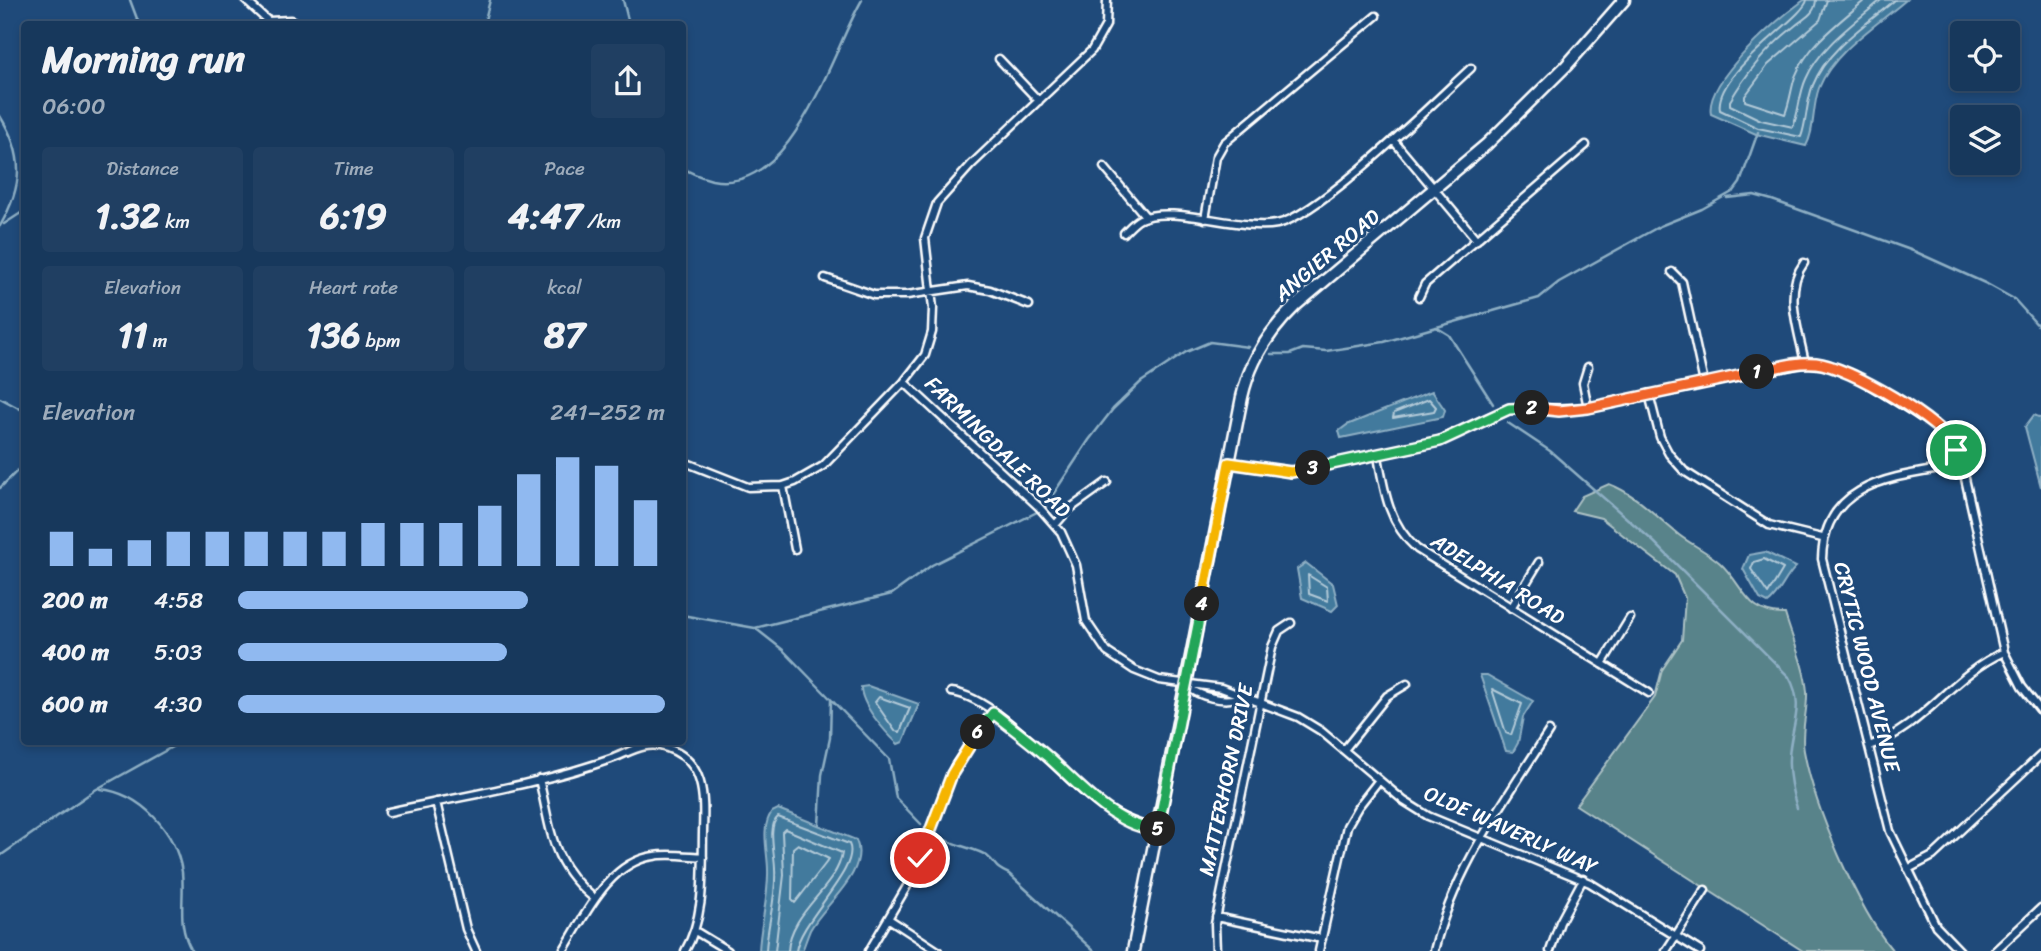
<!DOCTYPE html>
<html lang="en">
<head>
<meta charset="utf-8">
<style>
	body { margin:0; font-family:Sriracha,sans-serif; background:#203f62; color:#f1f3f6; height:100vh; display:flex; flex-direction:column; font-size:26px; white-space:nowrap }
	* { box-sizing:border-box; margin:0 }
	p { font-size:23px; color:#9eacbb }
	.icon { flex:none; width:38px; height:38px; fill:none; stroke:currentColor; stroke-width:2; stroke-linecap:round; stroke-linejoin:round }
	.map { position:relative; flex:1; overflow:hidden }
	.side { position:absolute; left:21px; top:21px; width:665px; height:724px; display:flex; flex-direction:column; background:#17385c; border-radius:7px; box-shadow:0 4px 10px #0003,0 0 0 2px #365272 }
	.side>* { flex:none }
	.fabs { position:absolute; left:1950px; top:21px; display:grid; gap:14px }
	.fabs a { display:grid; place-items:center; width:70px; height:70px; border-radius:7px; background:#17385c; box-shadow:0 4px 10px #0003,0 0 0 2px #365272; font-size:35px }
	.pin { position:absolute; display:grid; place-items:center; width:60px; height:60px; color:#fff; margin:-30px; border:4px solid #fff; border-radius:50%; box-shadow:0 2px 7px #0007 }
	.km { position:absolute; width:35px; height:35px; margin:-18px; border-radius:50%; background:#222; color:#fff; font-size:19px; line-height:35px; text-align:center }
	.round { display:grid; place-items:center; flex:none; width:74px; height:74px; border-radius:7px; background:#203f62 }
	.head { display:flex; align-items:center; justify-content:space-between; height:119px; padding:0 21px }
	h1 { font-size:38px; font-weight:800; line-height:52px }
	.stats { display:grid; grid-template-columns:repeat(3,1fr); gap:10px; height:119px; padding:7px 21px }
	.stats div { display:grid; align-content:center; border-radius:7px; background:#203f62; text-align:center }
	.stats b { font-size:35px; font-weight:800 }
	.stats small { font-size:19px; font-weight:400 }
	.stats p { font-size:19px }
	.chart { height:196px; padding:14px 21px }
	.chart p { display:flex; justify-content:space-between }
	.chart svg { width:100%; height:126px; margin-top:7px; stroke:#90b9f0; stroke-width:6 }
	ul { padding:0 21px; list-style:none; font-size:23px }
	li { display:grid; grid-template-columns:112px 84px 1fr; align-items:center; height:52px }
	li i { height:18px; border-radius:9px; background:#90b9f0 }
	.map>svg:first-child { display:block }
</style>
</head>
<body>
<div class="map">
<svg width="2041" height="951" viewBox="0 0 2041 951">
	<rect width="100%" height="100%" fill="#1f4a7a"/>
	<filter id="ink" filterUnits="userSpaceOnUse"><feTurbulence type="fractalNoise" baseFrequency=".0143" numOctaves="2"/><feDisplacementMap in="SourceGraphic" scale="14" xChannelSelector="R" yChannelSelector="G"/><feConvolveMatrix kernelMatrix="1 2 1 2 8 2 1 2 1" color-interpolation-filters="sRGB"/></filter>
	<g filter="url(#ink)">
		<!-- green -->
		<path fill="#58838a" stroke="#acc1c4" stroke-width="2" d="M 1609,484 C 1638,495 1655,516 1679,535 C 1692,545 1708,552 1720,563 C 1744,585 1746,615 1785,614 C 1792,638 1805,667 1807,692 C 1808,711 1800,732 1804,751 C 1814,806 1857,908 1893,951 L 1803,951 L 1576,805 L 1655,697 L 1662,670 L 1682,640 L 1685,598 L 1675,575 L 1637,546 L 1601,518 L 1572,511 L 1582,496 Z"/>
		<!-- water -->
		<path fill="#427a9d" stroke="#8eafc4" stroke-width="2" d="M 1804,0 L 1906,0 C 1877,25 1833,52 1819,88 C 1812,107 1815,130 1806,146 L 1756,134 L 1711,114 C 1704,81 1779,18 1804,0 Z
			M 1432,391 L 1445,410 L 1443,417 L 1341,438 L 1339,431 L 1347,425 Z
			M 2034,415 L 2041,418 L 2041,487 L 2025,427 Z
			M 1765,552 L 1796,567 C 1784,578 1781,593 1768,603 L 1760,599 L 1743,569 L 1749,555 Z
			M 1306,563 L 1333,584 L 1338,605 L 1332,611 L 1302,598 L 1297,569 Z
			M 1480,675 L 1487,675 L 1533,701 L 1523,717 L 1518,743 L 1513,752 L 1506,751 Z
			M 868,686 L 919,704 L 903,742 L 898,744 C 885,732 861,705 861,687 Z
			M 778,809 L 856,840 C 870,872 824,904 810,930 C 807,937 805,944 802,951 L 759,951 C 760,924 769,897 768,870 C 768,852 760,827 772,812 Z"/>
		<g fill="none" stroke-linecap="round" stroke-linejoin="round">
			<!-- shore -->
			<path stroke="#b3cad8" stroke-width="2" d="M 1807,0 C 1805,17 1713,73 1720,110 L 1758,128 L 1801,137 C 1807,121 1806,102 1813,85 C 1827,49 1867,24 1895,0
				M 1816,0 C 1815,14 1806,17 1796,25 C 1769,46 1747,72 1730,101 L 1730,105 L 1761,120 L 1793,127 C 1799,112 1799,94 1806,79 C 1820,46 1855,23 1881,0
				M 1827,0 L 1820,20 L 1768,65 L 1745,96 L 1745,101 L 1785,114 C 1790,102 1791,89 1795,77 C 1808,44 1840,22 1865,0
				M 1429,399 L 1436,407 L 1434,411 L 1393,418 L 1394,413 Z
				M 1764,559 L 1783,569 L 1768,594 L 1751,569 L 1754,562 Z
				M 1308,575 L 1327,587 L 1328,601 L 1309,594 Z
				M 1492,689 L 1522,704 L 1511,735 L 1506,733 Z
				M 879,697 L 910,708 L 900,732 L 895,731 L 875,702 Z
				M 798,844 L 829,859 L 795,903 L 792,900 L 793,848 Z
				M 766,951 C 767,924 777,897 775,869 C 775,855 767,826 778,817 L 849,844 C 861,868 800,920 796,951
				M 775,951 L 784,875 L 782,832 L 785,829 L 842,853 C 837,888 790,911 788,951"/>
			<!-- stream -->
			<path stroke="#8eafc4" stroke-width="2.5" d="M 130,0 L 139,24
				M 623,0 L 629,24
				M 484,24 L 490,0
				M 0,116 C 25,156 23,186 0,226
				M 682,167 C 691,174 701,177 712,180 C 793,196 831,52 862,0
				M 1727,198 L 1754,195 L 1772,200 L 1916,252 L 1987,284 L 2014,299 L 2041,329
				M 4,224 L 24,211
				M 1436,327 L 1449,335 L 1493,404
				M 1271,354 L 1290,354 L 1303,349 L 1326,351 L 1384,342 L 1539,298 L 1559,282 L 1660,226 L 1702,209 L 1734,191 L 1740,183 L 1758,132
				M 0,398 L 24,411
				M 1508,423 L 1550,451 L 1654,542 L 1789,677 C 1806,707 1790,727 1789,758 C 1788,775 1792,792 1797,808
				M 0,488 L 24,464
				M 1046,505 L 1089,440 L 1113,409 L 1141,382 L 1186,352 L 1210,342 L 1248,347
				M 682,615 L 755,628 L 783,650 L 889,759 L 896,798 L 921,824
				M 755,628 L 892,594 L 932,565 L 1037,512
				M 100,789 C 141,793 176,832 182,872 C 185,901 176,924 192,951
				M 819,825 L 822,775 L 830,738 L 831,700
				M 938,836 C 953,846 977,848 987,856 C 998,865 993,867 1009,874 L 1094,951
				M 0,856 L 95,790 L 181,742"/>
			<!-- street casing -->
			<g stroke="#fff" stroke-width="11">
				<path id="street" d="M 245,0 L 268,21 L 291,20
					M 999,59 L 1039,101
					M 1393,140 L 1477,240
					M 1104,167 L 1146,217
					M 1205,219 L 1216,157 L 1224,143 L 1376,16
					M 1124,233 C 1129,228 1134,222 1140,219 C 1171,204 1240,231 1277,224 C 1319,216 1435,101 1471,68
					M 1804,263 C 1783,291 1799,331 1805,363
					M 1672,272 L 1682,282 L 1704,383
					M 825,278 L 874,295 L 907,295 L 968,286 L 990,290 L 1029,305
					M 1419,297 L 1425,284 L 1586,145
					M 904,382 L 1039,507 L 1061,532 L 1076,565 L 1086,621 L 1107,652 L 1134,670 L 1159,680 L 1221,688 L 1298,717 L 1321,731 L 1404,801 L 1428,816 L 1590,883 L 1700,951
					M 1649,394 L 1660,437 L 1669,454 L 1684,471 L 1769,525 L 1822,538
					M 1588,408 L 1583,383 L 1588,367
					M 1378,456 C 1384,492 1389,524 1417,549 L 1649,693
					M 682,461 L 748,487 L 783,486 L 795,482 L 823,466 L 904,382 L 925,355 L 932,332 L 933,308 L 925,238 L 937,203 L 971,165 L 1092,50 L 1106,25 L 1107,0
					M 1229,463 L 1291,472 L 1322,467 L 1439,441 L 1509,409 L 1588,408 L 1805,363 L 1827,365 L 1854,375 L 1944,431 L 1962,465 L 2004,652 L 2022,687 L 2041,711
					M 783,486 L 795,549
					M 1056,524 L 1068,510 L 1107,482
					M 1511,608 L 1539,562
					M 1602,664 L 1630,618
					M 1186,685 C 1199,697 1223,703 1241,697
					M 951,692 C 995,696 1059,773 1095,801 C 1113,815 1135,823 1157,830
					M 1869,746 C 1925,727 1950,676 2004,652
					M 1344,750 L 1387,696 L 1407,684
					M 539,779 C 552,832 550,863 595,899
					M 436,802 L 466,929 L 476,951
					M 389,812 C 463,796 540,784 611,759 C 630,752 646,740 667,748 C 706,761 704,798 703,832 C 702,872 706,915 685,951
					M 1908,869 L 1933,856 L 2041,755
					M 1216,917 L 1322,939
					M 889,919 L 938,951
					M 695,931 L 728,951
					M 563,951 C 585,916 608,862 654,856 C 669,853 687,856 703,857
					M 869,951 L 913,876 L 955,766 L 993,714
					M 1216,951 L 1215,924 L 1272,647 L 1279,631 L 1291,623
					M 1319,951 L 1347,826 L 1358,807 L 1379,780
					M 1434,951 C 1454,869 1505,801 1549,731
					M 1550,951 L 1560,922 L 1583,879
					M 1666,951 L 1705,890
					M 1960,951 L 1936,926 L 1890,831 L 1822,559 C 1824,478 1900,477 1962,465
					M 1995,951 L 2041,908"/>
			</g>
			<!-- secondary casing -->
			<g stroke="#fff" stroke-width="15">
				<path id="secondary" d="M 1133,951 L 1242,397 C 1250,361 1269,331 1296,305 L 1487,144 L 1566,66 L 1624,0"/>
			</g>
			<!-- street -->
			<use href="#street" stroke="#1f4a7a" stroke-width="6"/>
			<!-- secondary -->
			<use href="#secondary" stroke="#1f4a7a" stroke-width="10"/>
		</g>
	</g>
	<g fill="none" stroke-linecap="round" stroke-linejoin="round" filter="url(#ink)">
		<!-- split-1 casing -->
		<g stroke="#fff" stroke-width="14">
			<path id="split-1" d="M 1757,372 C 1776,368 1797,361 1816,363 C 1847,366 1945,422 1956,450"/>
		</g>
		<!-- split-2 casing -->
		<g stroke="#fff" stroke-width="14">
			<path id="split-2" d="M 1532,408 L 1559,411 L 1588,408 L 1757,372"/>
		</g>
		<!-- split-3 casing -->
		<g stroke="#fff" stroke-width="14">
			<path id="split-3" d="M 1313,468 L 1440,441 L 1509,409 L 1532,408"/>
		</g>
		<!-- split-4 casing -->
		<g stroke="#fff" stroke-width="14">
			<path id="split-4" d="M 1202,604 L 1229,463 L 1291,472 L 1313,468"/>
		</g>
		<!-- split-5 casing -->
		<g stroke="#fff" stroke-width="14">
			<path id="split-5" d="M 1158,829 L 1202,604"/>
		</g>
		<!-- split-6 casing -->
		<g stroke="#fff" stroke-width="14">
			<path id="split-6" d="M 978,732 L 993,713 C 1012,728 1031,742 1048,757 C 1077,782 1117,830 1158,829"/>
		</g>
		<!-- split-7 casing -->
		<g stroke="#fff" stroke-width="14">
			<path id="split-7" d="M 920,858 L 952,774 L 978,732"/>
		</g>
		<!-- split-1 -->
		<use href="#split-1" stroke="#f0652b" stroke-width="9"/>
		<!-- split-2 -->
		<use href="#split-2" stroke="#f0652b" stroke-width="9"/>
		<!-- split-3 -->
		<use href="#split-3" stroke="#22a559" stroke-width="9"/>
		<!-- split-4 -->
		<use href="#split-4" stroke="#f5b400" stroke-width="9"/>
		<!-- split-5 -->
		<use href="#split-5" stroke="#22a559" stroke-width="9"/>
		<!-- split-6 -->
		<use href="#split-6" stroke="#22a559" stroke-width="9"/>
		<!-- split-7 -->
		<use href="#split-7" stroke="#f5b400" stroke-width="9"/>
	</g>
	<g text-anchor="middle" stroke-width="6" stroke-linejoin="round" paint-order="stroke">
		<!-- street labels -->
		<g font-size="21" fill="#fff" stroke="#1f4a7a">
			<text transform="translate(1327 255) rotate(-40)" y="7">ANGIER ROAD</text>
			<text transform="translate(998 447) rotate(44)" y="7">FARMINGDALE ROAD</text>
			<text transform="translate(1498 579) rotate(32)" y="7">ADELPHIA ROAD</text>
			<text transform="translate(1867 667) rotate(76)" y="7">CRYTIC WOOD AVENUE</text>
			<text transform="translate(1226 780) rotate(-78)" y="7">MATTERHORN DRIVE</text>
			<text transform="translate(1511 830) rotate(24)" y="7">OLDE WAVERLY WAY</text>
		</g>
	</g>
</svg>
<div class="fabs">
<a><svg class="icon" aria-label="locate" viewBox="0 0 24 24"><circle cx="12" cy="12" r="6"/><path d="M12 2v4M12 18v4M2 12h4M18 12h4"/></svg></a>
<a><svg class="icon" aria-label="layers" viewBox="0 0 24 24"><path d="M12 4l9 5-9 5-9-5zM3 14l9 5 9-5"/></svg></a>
</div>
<div class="pin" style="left:1956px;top:450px;background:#1e9e55"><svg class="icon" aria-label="arrive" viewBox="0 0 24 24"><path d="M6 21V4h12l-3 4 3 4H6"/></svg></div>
<div class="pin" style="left:920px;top:858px;background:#d93025"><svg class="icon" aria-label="check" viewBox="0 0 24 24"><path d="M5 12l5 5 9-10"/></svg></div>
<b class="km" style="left:1757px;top:372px">1</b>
<b class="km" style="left:1532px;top:408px">2</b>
<b class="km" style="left:1313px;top:468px">3</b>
<b class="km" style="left:1202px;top:604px">4</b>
<b class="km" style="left:1158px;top:829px">5</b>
<b class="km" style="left:978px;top:732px">6</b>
<section class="side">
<div class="head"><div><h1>Morning run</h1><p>06:00</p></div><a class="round"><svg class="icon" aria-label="share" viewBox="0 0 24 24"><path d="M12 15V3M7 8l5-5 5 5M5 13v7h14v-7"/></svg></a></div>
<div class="stats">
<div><p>Distance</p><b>1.32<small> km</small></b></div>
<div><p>Time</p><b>6:19</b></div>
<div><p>Pace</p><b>4:47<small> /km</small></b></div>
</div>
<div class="stats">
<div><p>Elevation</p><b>11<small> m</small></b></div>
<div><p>Heart rate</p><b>136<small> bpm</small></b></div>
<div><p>kcal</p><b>87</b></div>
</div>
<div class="chart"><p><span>Elevation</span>241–252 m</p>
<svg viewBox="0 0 160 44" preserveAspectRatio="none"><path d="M5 44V32M15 44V38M25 44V35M35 44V32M45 44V32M55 44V32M65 44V32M75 44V32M85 44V29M95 44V29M105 44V29M115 44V23M125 44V12M135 44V6M145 44V9M155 44V21"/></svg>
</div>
<ul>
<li><b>200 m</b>4:58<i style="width:68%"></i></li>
<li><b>400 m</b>5:03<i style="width:63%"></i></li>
<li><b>600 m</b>4:30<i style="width:100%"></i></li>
</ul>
</section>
</div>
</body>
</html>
